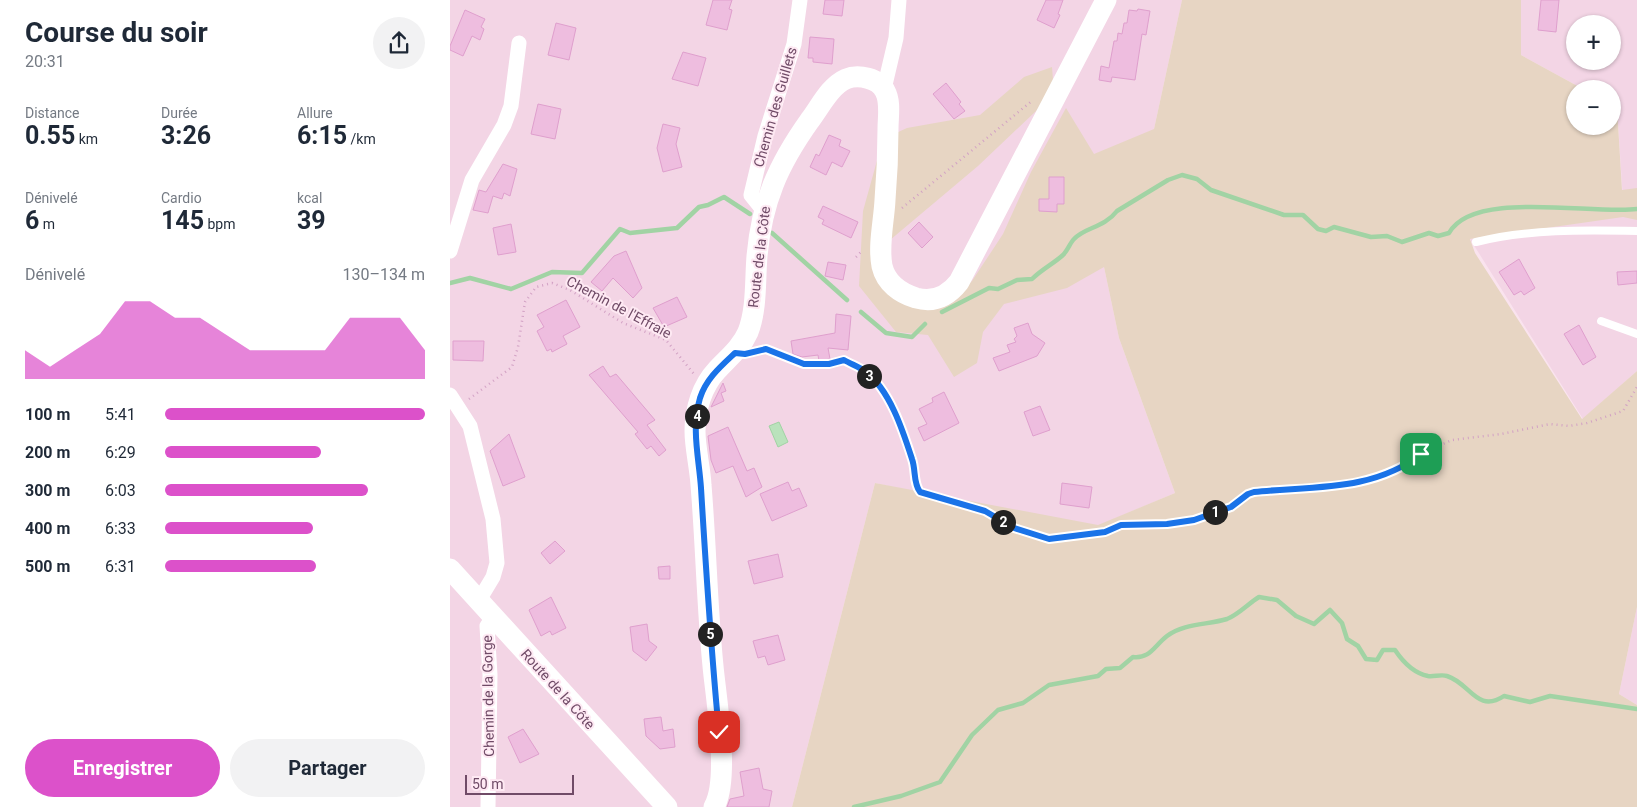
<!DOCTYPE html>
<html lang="fr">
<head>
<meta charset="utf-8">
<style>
	body { margin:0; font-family:Roboto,sans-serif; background:#f2f2f3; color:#1f2937; height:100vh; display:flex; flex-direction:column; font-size:19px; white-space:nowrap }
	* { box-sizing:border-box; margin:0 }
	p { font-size:16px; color:#747a83 }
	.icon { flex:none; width:28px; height:28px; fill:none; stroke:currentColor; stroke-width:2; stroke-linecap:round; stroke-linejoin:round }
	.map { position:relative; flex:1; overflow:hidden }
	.details { display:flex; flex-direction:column; background:#fff; width:450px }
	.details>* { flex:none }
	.tools { position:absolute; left:1116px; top:15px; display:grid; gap:10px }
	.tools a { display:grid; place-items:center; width:55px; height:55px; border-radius:50%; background:#fff; box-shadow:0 1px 4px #0004; font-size:25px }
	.scale { position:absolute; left:15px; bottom:12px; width:109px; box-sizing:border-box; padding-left:5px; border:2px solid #704b67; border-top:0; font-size:14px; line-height:18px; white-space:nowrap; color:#704b67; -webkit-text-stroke:4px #fee9f3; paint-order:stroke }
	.pin { position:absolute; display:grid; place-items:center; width:42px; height:42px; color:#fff; margin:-21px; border-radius:10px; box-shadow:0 2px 8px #0006 }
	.km { position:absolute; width:25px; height:25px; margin:-12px; border-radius:50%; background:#222; color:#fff; font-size:14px; line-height:25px; text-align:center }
	.round { display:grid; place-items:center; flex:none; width:52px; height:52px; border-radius:26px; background:#f2f2f3 }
	.head { display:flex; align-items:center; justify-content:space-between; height:85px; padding:0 25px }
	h1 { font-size:28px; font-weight:700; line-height:38px }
	.stats { display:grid; grid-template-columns:repeat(3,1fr); gap:8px; height:85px; padding:5px 25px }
	.stats div { display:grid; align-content:center }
	.stats b { font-size:25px; font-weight:700 }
	.stats small { font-size:14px; font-weight:400 }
	.stats p { font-size:14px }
	.chart { height:140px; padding:10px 25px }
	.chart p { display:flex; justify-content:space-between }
	.chart svg { width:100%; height:90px; margin-top:5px; fill:#dc51ca; opacity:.7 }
	.action { display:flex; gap:10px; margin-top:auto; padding:10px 25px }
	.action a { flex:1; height:58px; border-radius:30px; background:#dc51ca; color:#fff; font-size:20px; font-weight:700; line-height:58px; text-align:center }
	.action a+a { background:#f2f2f3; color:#1f2937 }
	ul { padding:0 25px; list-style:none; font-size:16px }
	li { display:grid; grid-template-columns:80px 60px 1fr; align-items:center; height:38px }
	li i { height:12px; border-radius:6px; background:#dc51ca }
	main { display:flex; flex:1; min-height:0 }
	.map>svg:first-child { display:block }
</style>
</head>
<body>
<main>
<section class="details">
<div class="head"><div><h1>Course du soir</h1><p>20:31</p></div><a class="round"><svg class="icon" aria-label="share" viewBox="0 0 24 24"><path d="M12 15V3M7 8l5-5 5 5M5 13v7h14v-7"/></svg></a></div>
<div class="stats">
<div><p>Distance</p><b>0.55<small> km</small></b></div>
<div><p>Durée</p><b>3:26</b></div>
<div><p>Allure</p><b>6:15<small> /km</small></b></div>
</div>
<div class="stats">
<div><p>Dénivelé</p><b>6<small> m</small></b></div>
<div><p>Cardio</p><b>145<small> bpm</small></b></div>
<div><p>kcal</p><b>39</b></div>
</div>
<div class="chart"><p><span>Dénivelé</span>130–134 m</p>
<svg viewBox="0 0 160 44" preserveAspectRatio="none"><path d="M0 44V30L10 38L20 30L30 22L40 6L50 6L60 14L70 14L80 22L90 30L100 30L110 30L120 30L130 14L140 14L150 14L160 30V44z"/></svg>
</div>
<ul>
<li><b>100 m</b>5:41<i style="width:100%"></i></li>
<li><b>200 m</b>6:29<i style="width:60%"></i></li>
<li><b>300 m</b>6:03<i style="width:78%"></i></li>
<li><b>400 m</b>6:33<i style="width:57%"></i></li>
<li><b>500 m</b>6:31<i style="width:58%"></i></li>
</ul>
<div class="action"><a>Enregistrer</a><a>Partager</a></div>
</section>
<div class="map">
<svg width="1187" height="807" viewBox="0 0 1187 807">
	<rect width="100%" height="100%" fill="#fae3ee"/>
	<!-- residential -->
	<path fill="#f3d5e5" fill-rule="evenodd" d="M 0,0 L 732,0 L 704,129 L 654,267 L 669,338 L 725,493 L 638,530 L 425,483 L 342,807 L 0,807 Z
		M 1071,0 L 1187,0 L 1187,371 L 1133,419 L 1020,239 L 1174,216 L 1167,107 L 1163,104 L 1162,89 L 1133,89 L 1071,55 ZM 1125,24 L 1162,24 L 1162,61 L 1125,61 Z
		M 1187,607 L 1187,705 L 1169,694 Z"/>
	<!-- green -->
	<path fill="#e7d5c3" d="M 732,0 L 1071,0 L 1071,55 L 1133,89 L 1125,89 L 1125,126 L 1162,126 L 1163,104 L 1167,107 L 1172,190 L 1187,188 L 1187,220 L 1173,217 L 1020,239 L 1025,253 L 1132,419 L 1187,371 L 1187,607 L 1169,694 L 1187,705 L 1187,807 L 342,807 L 425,483 L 648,525 L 725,493 L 669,338 L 654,267 L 617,288 L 554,304 L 533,332 L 527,363 L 504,377 L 478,335 L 446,332 L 409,286 L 413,211 L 433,139 L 457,128 L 530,115 L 574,77 L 602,67 L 604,94 L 528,166 L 427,251 L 433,287 L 498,301 L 522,281 L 553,234 L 581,172 L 616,108 L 644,154 L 704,129 Z"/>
	<!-- water -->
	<path fill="#bae2bc" stroke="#a1d3a4" d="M 329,422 L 338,442 L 328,447 L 319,426 Z"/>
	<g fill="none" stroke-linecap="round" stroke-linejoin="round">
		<!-- stream -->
		<path stroke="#a1d3a4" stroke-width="4.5" d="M 322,233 L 397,300
			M 0,283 L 20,278 L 61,289 L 102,272 L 132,273 L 170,229 L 180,233 L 227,228 L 249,207 L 258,205 L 274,197 L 300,214
			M 411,312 L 436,333 L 462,337 L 475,324
			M 492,312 L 539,288 L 548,289 L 567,280 L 582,279 C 592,269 603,264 613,255 C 618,250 620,243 624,239 C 635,227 654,228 667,211 L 718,180 L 732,175 L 747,179 L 761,190 L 834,215 L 853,215 L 868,229 L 876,231 L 884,227 L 921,237 L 937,236 L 952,242 L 979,233 L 988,236 L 999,233 C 1023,189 1143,215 1187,209
			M 404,807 L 451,796 L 490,782 L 522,735 L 548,710 L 573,703 L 599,685 L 648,676 L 656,669 L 670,668 L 683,657 C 700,659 704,646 717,636 C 734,623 758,625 777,619 C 788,615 799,603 809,597 L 827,600 L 846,616 L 864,624 L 880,610 L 892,623 L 897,639 L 908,646 L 916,659 L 927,660 L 933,650 L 945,650 C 953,662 963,673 978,676 C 984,677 991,674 997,676 C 1020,683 1027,714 1054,696 L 1080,702 L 1100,696 L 1187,709"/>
	</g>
	<!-- building -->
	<path fill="#eebddf" stroke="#df9fcd" d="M 263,0 L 282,0 L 279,9 L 282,10 L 277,30 L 256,25 Z
		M 375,0 L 394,0 L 392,16 L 373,14 Z
		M 596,0 L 613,0 L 608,14 L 610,15 L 604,28 L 587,20 Z
		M 1091,0 L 1109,0 L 1106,32 L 1088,30 Z
		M 688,9 L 700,11 L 696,35 L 692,34 L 685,80 L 662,77 L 661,82 L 649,80 L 651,66 L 659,68 L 664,41 L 667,41 L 668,33 L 672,34 L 674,23 L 677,23 L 679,10 L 687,11 Z
		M 15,10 L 35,19 L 31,27 L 34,29 L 30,40 L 22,36 L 13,56 L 0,50 L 0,46 Z
		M 106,23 L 126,28 L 119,60 L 98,55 Z
		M 360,37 L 384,39 L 382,64 L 363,62 L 363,58 L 358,58 Z
		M 233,52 L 256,58 L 248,86 L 222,79 Z
		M 496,83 L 511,102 L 509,104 L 515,111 L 504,119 L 483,94 Z
		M 88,104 L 111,109 L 105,139 L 81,134 Z
		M 213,124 L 230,128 L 226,144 L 232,167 L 213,172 L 207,148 Z
		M 379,135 L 391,140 L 389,146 L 400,151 L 392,167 L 382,162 L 376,175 L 360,167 L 366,154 L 369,156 Z
		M 53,164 L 67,169 L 60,196 L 54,193 L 52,199 L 43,196 L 38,213 L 23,210 L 29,190 L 36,192 Z
		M 599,177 L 614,177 L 614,204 L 607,204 L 607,212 L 589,211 L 589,199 L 599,199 Z
		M 373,206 L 408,222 L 401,238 L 372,224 L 374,220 L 368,217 Z
		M 469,222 L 483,237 L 472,248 L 458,233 Z
		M 61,224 L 66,252 L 48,255 L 43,228 Z
		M 176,251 L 192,288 L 183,298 L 163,278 L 152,291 L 141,282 L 164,256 Z
		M 1069,259 L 1085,288 L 1074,295 L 1071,291 L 1064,295 L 1049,272 Z
		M 378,262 L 396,265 L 393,280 L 375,276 Z
		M 1187,271 L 1187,283 L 1168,285 L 1167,272 Z
		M 227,297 L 237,317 L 214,327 L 203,308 Z
		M 116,300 L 130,327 L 113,336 L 117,344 L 102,352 L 101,349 L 97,351 L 87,331 L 94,327 L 87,315 Z
		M 386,314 L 401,316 L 398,350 L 378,348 L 380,359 L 369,361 L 368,355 L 352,357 L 343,354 L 341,341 L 385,333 Z
		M 578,323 L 582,334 L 595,343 L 587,356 L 549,371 L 543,358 L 560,352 L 557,345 L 566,342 L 564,339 L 567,336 L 564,328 Z
		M 1129,325 L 1146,357 L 1133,365 L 1114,334 Z
		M 3,341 L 34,341 L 33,361 L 3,360 Z
		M 153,366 L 160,377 L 166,374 L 205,420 L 197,425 L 216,450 L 209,456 L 201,446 L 197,449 L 185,434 L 188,432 L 139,375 Z
		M 273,383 L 276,391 L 271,393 L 274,401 L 261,407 Z
		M 494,392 L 509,423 L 474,441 L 468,428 L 477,424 L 469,409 L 483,402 L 482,398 Z
		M 590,406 L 600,430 L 583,436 L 574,412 Z
		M 278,427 L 297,471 L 304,468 L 312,487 L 296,497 L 283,466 L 266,473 L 261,460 L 258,436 Z
		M 59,434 L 75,477 L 53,486 L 40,451 Z
		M 338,482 L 342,491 L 349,488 L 357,506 L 322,521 L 310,494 Z
		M 612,483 L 642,487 L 639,508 L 610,504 Z
		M 105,541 L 115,551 L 100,564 L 91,553 Z
		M 328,554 L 333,577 L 304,584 L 298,561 Z
		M 220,566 L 220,579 L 209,579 L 208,567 Z
		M 101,597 L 116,628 L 102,635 L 100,631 L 91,636 L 79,610 Z
		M 197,624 L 199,641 L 207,647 L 196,661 L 183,651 L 180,627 Z
		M 328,635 L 335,660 L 318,665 L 315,656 L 308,658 L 303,641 Z
		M 211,717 L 213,731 L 223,729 L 225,747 L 210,749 L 196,736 L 194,719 Z
		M 73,729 L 89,754 L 70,763 L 58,737 Z
		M 309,768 L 313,789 L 322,791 L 319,807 L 277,807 L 280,799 L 294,796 L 290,772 Z"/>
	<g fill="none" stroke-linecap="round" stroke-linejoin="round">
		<!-- path -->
		<path stroke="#d2a1c4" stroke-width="2.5" stroke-dasharray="1 4" stroke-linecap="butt" d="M 452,208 L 583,100
			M 406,257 L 413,250
			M 308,351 C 326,347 338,359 354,363 C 367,367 382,364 394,360 C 401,364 408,367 415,371 C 441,390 454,433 463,463 C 466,473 463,483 470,492 L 535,511 L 564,528 L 599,539 L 655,532 L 671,525 L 717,524 L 744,519 L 781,507 L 798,494 L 804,492 L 894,486 L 918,481 L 957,465 L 971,454 L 1002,440 L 1051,434 L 1100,424 L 1119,426 L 1137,423 L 1173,411 L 1187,387
			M 19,399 L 62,367 L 68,347 L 75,302 L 86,287 L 102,283 L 120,290 L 173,323 L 216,340 L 244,374"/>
		<!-- lane -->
		<path stroke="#fff" stroke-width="8" d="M 1026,242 C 1078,229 1133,230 1187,231
			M 1151,321 L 1187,334"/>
		<!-- street -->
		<path stroke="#fff" stroke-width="15" d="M 434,89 L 446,38 L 449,0
			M 313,210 L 301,195 L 315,136 L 344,44 L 350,0
			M 0,251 L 22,180 L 54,125 L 61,106 L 69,43
			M 0,395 L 20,426 L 43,519 L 47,563 L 43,577 L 28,602
			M 38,807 L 40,675 L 37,626 L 43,618"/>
		<!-- secondary -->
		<path stroke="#fff" stroke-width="21" d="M 0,569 L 217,807
			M 264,807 C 280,779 266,699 263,666 C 257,606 256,545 251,485 C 250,467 245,448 245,431 C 245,409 252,386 267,370 C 278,358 291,348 298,332 C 307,309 305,280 307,256 C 312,201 328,165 360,120 C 370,107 380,86 396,79 C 408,74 429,78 435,91 C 441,102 438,116 438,129 C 438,152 437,176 435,200 C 434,221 428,245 432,266 C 436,283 450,293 466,298 C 484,303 498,296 509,282 L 656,0"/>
	</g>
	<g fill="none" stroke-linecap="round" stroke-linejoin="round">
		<!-- route casing -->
		<g stroke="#fff" stroke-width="10">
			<path id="route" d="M 269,732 C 261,651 256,570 251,488 C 249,458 241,429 250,398 C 256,379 270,367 285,353 L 295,354 L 316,349 L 354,364 L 379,364 L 394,360 C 401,364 409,367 415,371 C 440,390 453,431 462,459 C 466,470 463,483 470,492 L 535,511 L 564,528 L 599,539 L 655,532 L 671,525 L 717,524 L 744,520 L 781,507 L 798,494 L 804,492 C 861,486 923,492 971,454"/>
		</g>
		<!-- route -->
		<use href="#route" stroke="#1a73e8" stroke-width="6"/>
	</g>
	<g text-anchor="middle" stroke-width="4" stroke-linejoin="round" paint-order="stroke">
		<!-- street labels -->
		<g font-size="14" fill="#704b67" stroke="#fee9f3">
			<text transform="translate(325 107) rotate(-74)" y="5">Chemin des Guillets</text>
			<text transform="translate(309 257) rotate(-83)" y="5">Route de la Côte</text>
			<text transform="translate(169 307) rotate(28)" y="5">Chemin de l'Effraie</text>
			<text transform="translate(108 689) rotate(48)" y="5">Route de la Côte</text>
			<text transform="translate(38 696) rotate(-91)" y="5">Chemin de la Gorge</text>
		</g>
	</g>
</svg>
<div class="tools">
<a>+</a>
<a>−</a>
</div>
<div class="scale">50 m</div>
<div class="pin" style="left:971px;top:454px;background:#1e9e55"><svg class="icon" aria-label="arrive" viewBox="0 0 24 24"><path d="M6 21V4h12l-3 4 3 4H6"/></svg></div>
<div class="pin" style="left:269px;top:732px;background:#d93025"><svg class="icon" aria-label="check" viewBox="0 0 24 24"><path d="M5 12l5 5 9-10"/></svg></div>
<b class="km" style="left:765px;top:512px">1</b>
<b class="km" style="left:553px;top:522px">2</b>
<b class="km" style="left:419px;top:376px">3</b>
<b class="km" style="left:247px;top:416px">4</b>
<b class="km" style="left:260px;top:634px">5</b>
</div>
</main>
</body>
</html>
